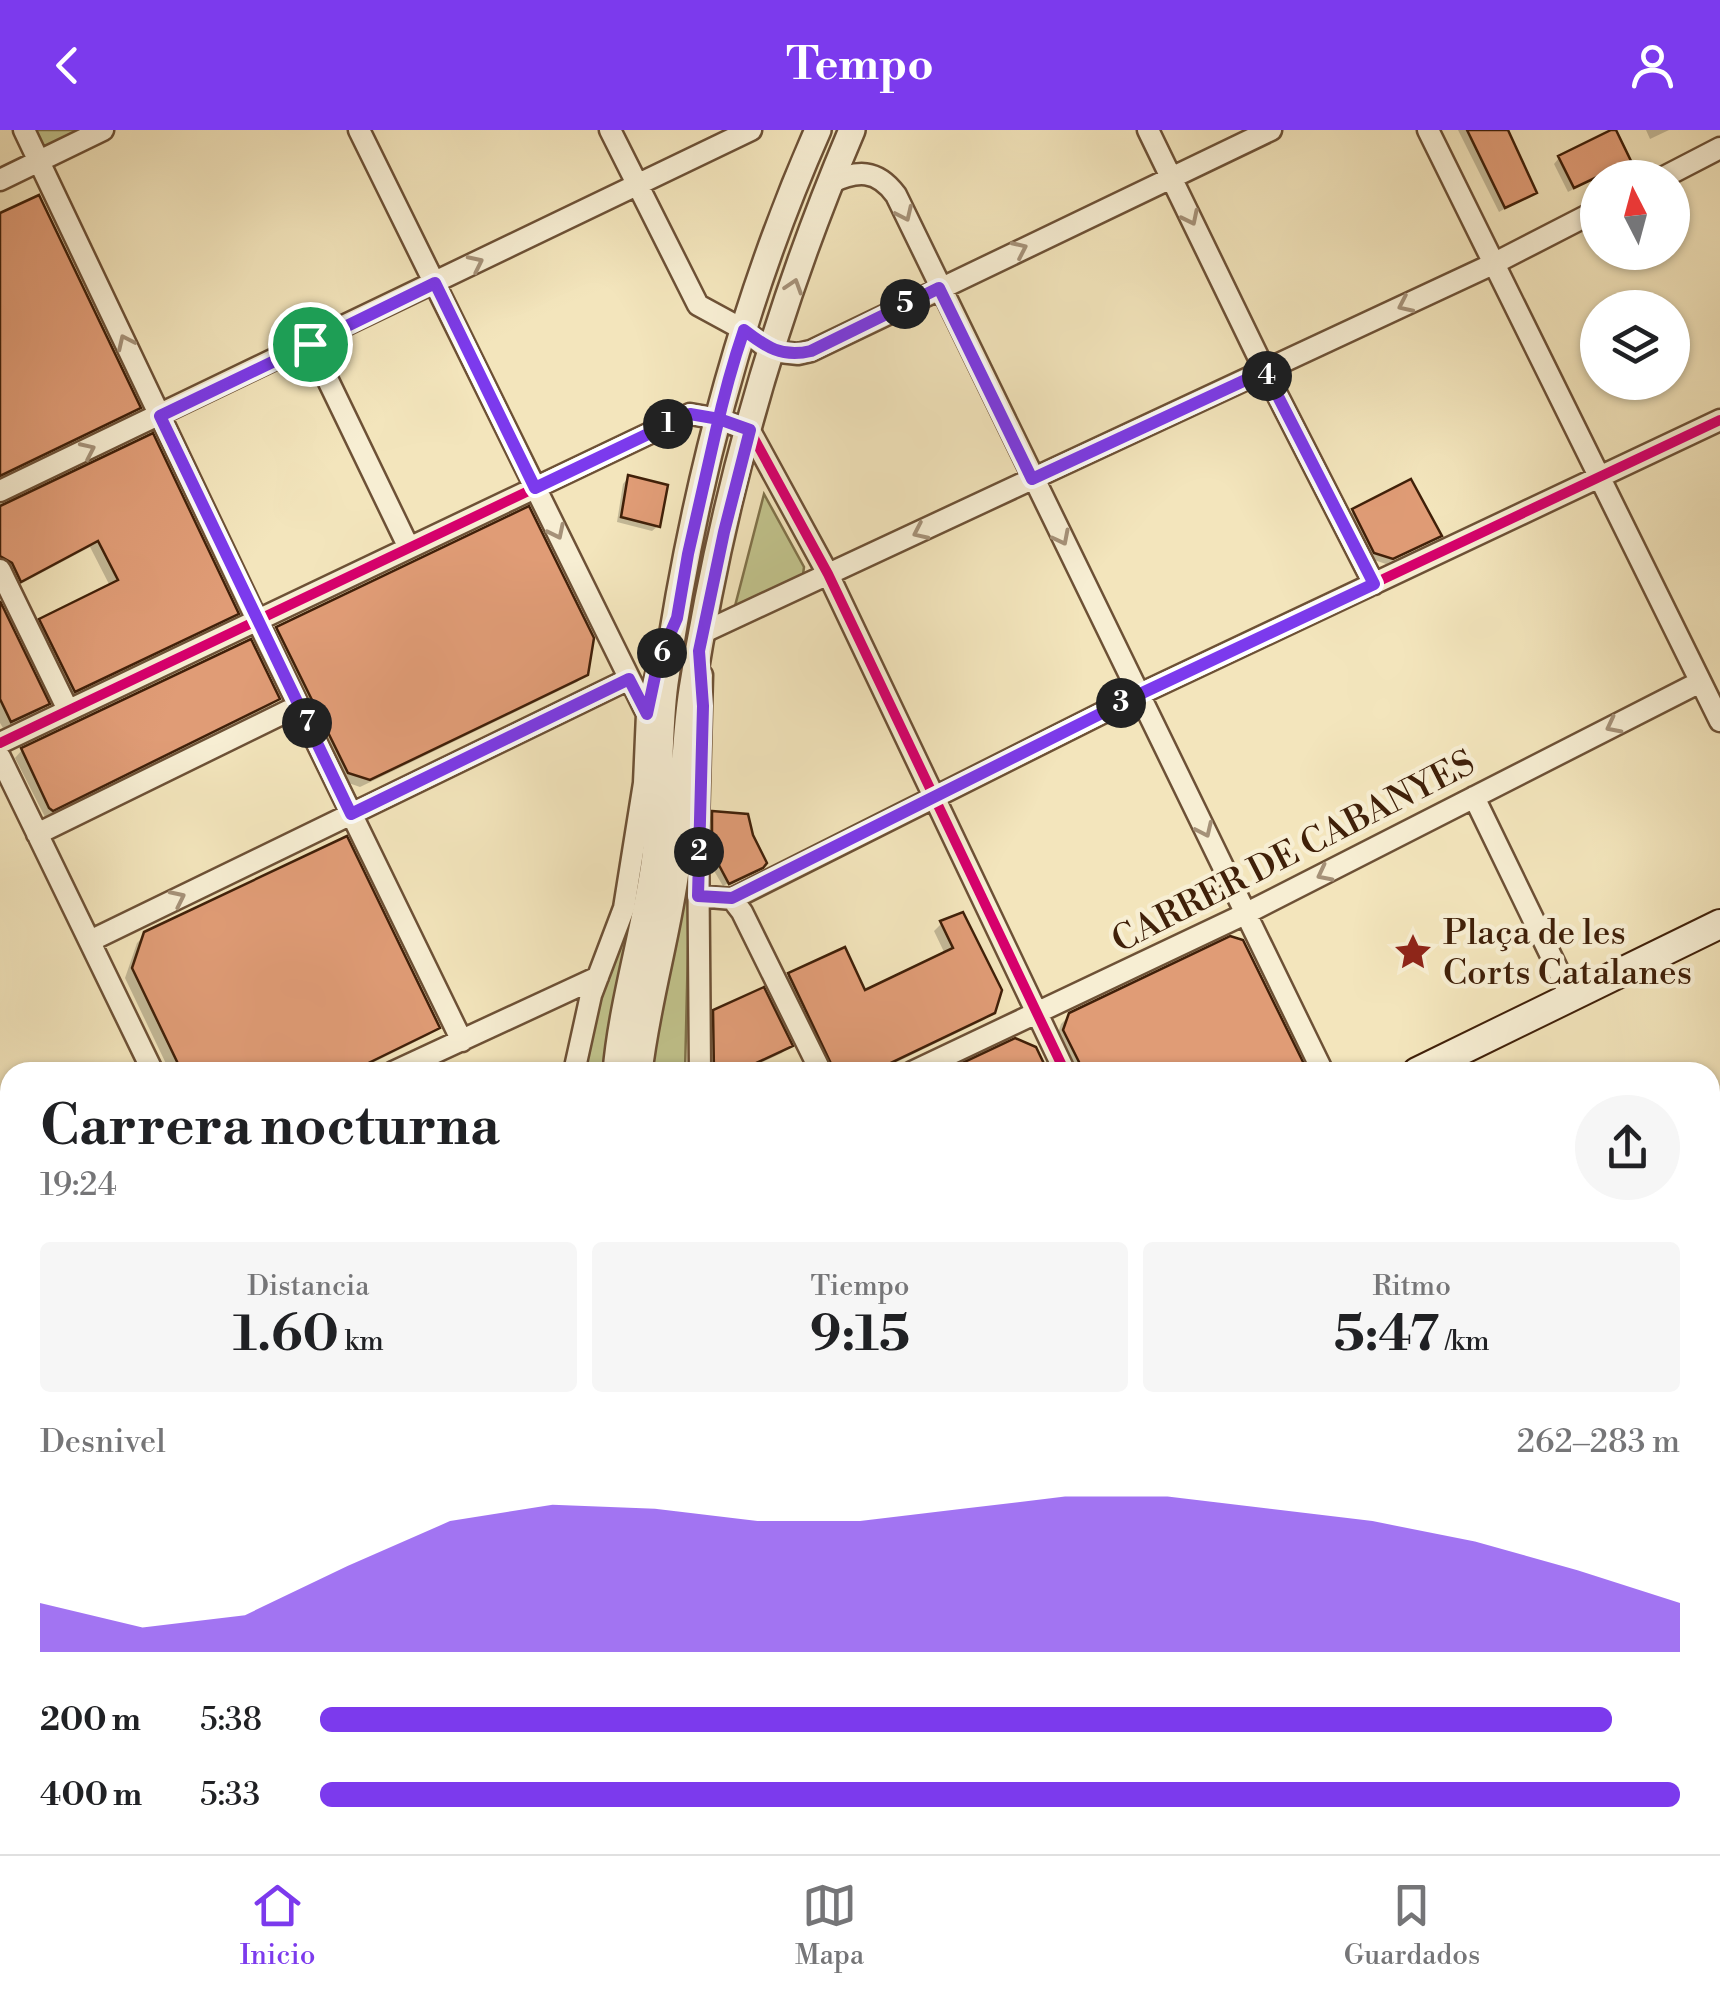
<!DOCTYPE html>
<html lang="es">
<head>
<meta charset="utf-8">
<style>
	body { margin:0; font-family:"Libre Bodoni",serif; background:#f6f6f6; color:#202124; height:100vh; display:flex; flex-direction:column; font-size:38px; white-space:nowrap }
	* { box-sizing:border-box; margin:0 }
	p { font-size:32px; color:#757577 }
	.icon { flex:none; width:55px; height:55px; fill:none; stroke:currentColor; stroke-width:2; stroke-linecap:round; stroke-linejoin:round }
	.map { position:relative; flex:1; overflow:hidden }
	.panel { position:absolute; left:0px; top:932px; width:1720px; height:792px; display:flex; flex-direction:column; background:#fff; border-radius:30px 30px 0 0; box-shadow:0 2px 8px #0004 }
	.panel>* { flex:none }
	.needle { width:65px; rotate:354deg }
	.fabs { position:absolute; left:1580px; top:30px; display:grid; gap:20px }
	.fabs a { display:grid; place-items:center; width:110px; height:110px; border-radius:50%; background:#fff; box-shadow:0 2px 8px #0004; font-size:50px }
	.pin { position:absolute; display:grid; place-items:center; width:85px; height:85px; color:#fff; margin:-42px; border:5px solid #fff; border-radius:50%; box-shadow:0 2px 10px #0007 }
	.km { position:absolute; width:50px; height:50px; margin:-25px; border-radius:50%; background:#222; color:#fff; font-size:28px; line-height:50px; text-align:center }
	.round { display:grid; place-items:center; flex:none; width:105px; height:105px; border-radius:52px; background:#f6f6f6 }
	.headline { display:flex; align-items:center; justify-content:space-between; height:170px; padding:0 40px }
	h1 { font-size:55px; font-weight:700; line-height:75px }
	.metrics { display:grid; grid-template-columns:repeat(3,1fr); gap:15px; height:170px; padding:10px 40px }
	.metrics div { display:grid; align-content:center; border-radius:10px; background:#f6f6f6; text-align:center }
	.metrics b { font-size:50px; font-weight:700 }
	.metrics small { font-size:28px; font-weight:400 }
	.metrics p { font-size:28px }
	.chart { height:280px; padding:20px 40px }
	.chart p { display:flex; justify-content:space-between }
	.chart svg { width:100%; height:180px; margin-top:10px; fill:#7c3aed; opacity:.7 }
	ul { padding:0 40px; list-style:none; font-size:32px }
	li { display:grid; grid-template-columns:160px 120px 1fr; align-items:center; height:75px }
	li i { height:25px; border-radius:12px; background:#7c3aed }
	header { display:flex; justify-content:space-between; align-items:center; height:130px; padding:0 40px; background:#7c3aed; color:#fff; font-size:45px; font-weight:700 }
	.tabs { display:flex; justify-content:space-around; align-items:center; height:140px; border-top:2px solid #e0e0e0; background:#fff; font-size:28px; color:#757577 }
	.tabs a { display:grid; justify-items:center; gap:5px }
	.tabs .active { color:#7c3aed }
	.map>svg:first-child { display:block }
</style>
</head>
<body>
<header><svg class="icon" aria-label="back" viewBox="0 0 24 24"><path d="M15 5l-7 7 7 7"/></svg>Tempo<svg class="icon" aria-label="person" viewBox="0 0 24 24"><circle cx="12" cy="8" r="4"/><path d="M4 21q1-7 8-7t8 7"/></svg></header>
<div class="map">
<svg width="1720" height="1724" viewBox="0 0 1720 1724">
	<rect width="100%" height="100%" fill="#f3e5bc"/>
	<filter id="stains"><feTurbulence type="fractalNoise" baseFrequency=".002" numOctaves="4"/><feColorMatrix values="0 0 0 0 .2 0 0 0 0 .09 0 0 0 0 .02 0 0 0 .5 -.17"/></filter>
	<radialGradient id="worn" r=".72"><stop offset=".6" stop-color="#630" stop-opacity="0"/><stop offset="1" stop-color="#630" stop-opacity=".3"/></radialGradient>
	<!-- green -->
	<path fill="#c1c38c" stroke="#80724a" stroke-width="2.5" d="M 24,0 L 103,0 L 39,31 Z
		M 764,364 L 804,437 L 803,445 L 734,480 Z
		M 649,676 L 640,771 L 606,942 L 583,942 Z
		M 691,695 L 685,942 L 649,942 Z"/>
	<!-- shadow -->
	<path fill="#0003" d="M 1458,0 L 1504,0 L 1534,62 L 1499,82 Z
		M 1646,0 L 1669,0 L 1650,9 Z
		M 1559,28 L 1628,30 L 1568,62 L 1554,34 Z
		M 0,86 L 138,277 L 130,285 L 0,347 Z
		M 152,306 L 236,483 L 228,491 L 66,568 L 33,499 L 40,491 L 110,456 L 90,417 L 13,458 L 0,436 L 0,379 Z
		M 628,348 L 658,396 L 652,401 L 617,392 L 623,354 Z
		M 1354,381 L 1439,406 L 1386,434 L 1368,428 L 1348,387 Z
		M 0,477 L 47,574 L 39,581 L 3,598 L 0,593 Z
		M 277,499 L 586,544 L 577,552 L 360,657 L 340,650 L 269,507 Z
		M 277,569 L 270,576 L 45,687 L 15,628 L 22,620 Z
		M 713,683 L 761,734 L 723,756 L 707,729 L 708,689 Z
		M 941,794 L 993,882 L 984,890 L 876,942 L 825,942 L 781,853 L 789,845 L 844,820 L 863,864 L 945,824 L 934,801 Z
		M 146,804 L 437,897 L 429,905 L 354,942 L 170,942 L 125,848 L 137,813 Z
		M 1241,812 L 1305,942 L 1072,942 L 1056,909 L 1061,894 L 1070,885 Z
		M 715,882 L 790,915 L 782,923 L 741,942 L 705,942 L 706,890 Z
		M 0,1087 L 10,1107 L 10,1458 L 4,1446 L 0,1447 Z
		M 1720,1591 L 1720,1659 L 1710,1664 L 1710,1596 Z
		M 0,1627 L 10,1630 L 10,1715 L 52,1715 L 56,1724 L 0,1724 Z
		M 122,1715 L 416,1715 L 398,1724 L 127,1724 Z
		M 544,1715 L 697,1715 L 698,1724 L 548,1724 Z
		M 945,1715 L 1377,1715 L 1376,1724 L 950,1724 Z
		M 1444,1715 L 1682,1715 L 1686,1724 L 1449,1724 Z"/>
	<!-- building -->
	<path fill="#e09c76" stroke="#402009" stroke-width="2.5" d="M 1467,0 L 1508,0 L 1537,63 L 1505,78 Z
		M 1611,0 L 1616,0 L 1631,31 L 1574,58 L 1558,26 Z
		M 39,65 L 141,278 L 0,346 L 0,83 Z
		M 153,303 L 239,484 L 75,562 L 39,489 L 118,450 L 98,411 L 21,452 L 12,433 L 0,426 L 0,376 Z
		M 628,345 L 668,355 L 660,397 L 621,387 Z
		M 1411,349 L 1442,406 L 1393,429 L 1374,423 L 1352,379 Z
		M 529,376 L 594,508 L 588,545 L 370,650 L 348,643 L 276,497 Z
		M 0,471 L 50,574 L 11,592 L 0,569 Z
		M 251,509 L 280,569 L 53,681 L 49,678 L 21,618 Z
		M 712,681 L 748,684 L 753,705 L 767,733 L 763,738 L 729,754 L 712,722 Z
		M 347,706 L 440,898 L 350,942 L 182,942 L 132,838 L 144,802 Z
		M 963,782 L 1002,860 L 995,883 L 872,942 L 835,942 L 788,843 L 845,817 L 865,860 L 953,818 L 940,791 Z
		M 1230,806 L 1243,810 L 1308,942 L 1084,942 L 1063,900 L 1069,883 Z
		M 764,857 L 793,916 L 737,942 L 714,942 L 713,880 Z
		M 1015,908 L 1036,917 L 1048,942 L 943,942 Z"/>
	<g fill="none" stroke-linecap="round" stroke-linejoin="round">
		<!-- minor casing -->
		<g stroke="#6d5136" stroke-width="25">
			<path id="minor" d="M 24,0 L 257,490 L 462,911
				M 359,0 L 647,584
				M 610,0 L 698,175 L 744,200 L 771,221 L 798,224 L 811,221 L 1271,0
				M 1148,0 L 1265,241 L 1374,454
				M 1428,0 L 1720,591
				M 1662,48 L 1720,18
				M 0,50 L 103,0
				M 830,53 C 857,40 877,39 896,65 L 1323,942
				M 310,213 L 409,418
				M 0,361 L 751,0
				M 0,440 L 68,580
				M 702,503 L 1493,134 L 1598,80
				M 0,613 L 690,284 L 719,289 L 750,301 L 828,444 L 1065,942
				M 0,627 L 153,942
				M 1474,667 L 1571,867
				M 37,704 L 298,576
				M 698,766 L 732,769 L 742,782 L 821,942
				M 732,769 L 1140,564 L 1720,290
				M 90,811 L 629,549
				M 393,942 L 598,847
				M 574,942 L 591,865 L 624,778 L 644,653 L 647,584 L 659,531
				M 700,942 L 698,696 L 702,545
				M 912,942 L 1245,784 L 1700,552
				M 1710,1058 L 1720,1053
				M 1710,1150 L 1720,1170
				M 1710,1315 L 1720,1310
				M 0,1531 L 10,1551
				M 1710,1574 L 1720,1569
				M 0,1588 L 10,1583
				M 89,1715 L 94,1724
				M 531,1715 L 536,1724
				M 722,1715 L 724,1724
				M 930,1715 L 935,1724
				M 1700,1715 L 1705,1724
				M 434,1724 L 452,1715
				M 1406,1724 L 1424,1715"/>
		</g>
		<!-- tertiary casing -->
		<g stroke="#6d5136" stroke-width="30">
			<path id="tertiary" d="M 616,942 C 622,872 644,804 654,734 C 662,674 657,613 665,553 C 692,364 741,174 818,0
				M 639,942 C 647,872 668,804 677,734 C 684,676 683,617 692,560 C 722,369 776,178 852,0
				M 741,1715 L 743,1724
				M 765,1715 L 767,1724"/>
		</g>
		<!-- secondary casing -->
		<g stroke="#402009" stroke-width="32">
			<path id="secondary" d="M 1417,942 L 1720,794
				M 0,1001 L 10,1002
				M 0,1025 L 10,1026"/>
		</g>
		<!-- minor -->
		<use href="#minor" stroke="#f7eed3" stroke-width="20"/>
		<!-- tertiary -->
		<use href="#tertiary" stroke="#f7eed3" stroke-width="25"/>
		<!-- secondary -->
		<use href="#secondary" stroke="#f7eed3" stroke-width="28"/>
		<!-- rail casing -->
		<g stroke="#402009" stroke-width="9">
			<path id="rail" d="M 854,1715 L 857,1724"/>
		</g>
		<!-- rail -->
		<use href="#rail" stroke="#f7eed3" stroke-width="5" stroke-dasharray="15" stroke-linecap="butt"/>
		<!-- cycleway casing -->
		<g stroke="#f7eed3" stroke-width="16">
			<path id="cycleway" d="M 0,613 L 690,284 L 719,289 L 750,301 L 828,444 L 1065,942
				M 732,769 L 1140,564 L 1720,290"/>
		</g>
		<!-- cycleway -->
		<use href="#cycleway" stroke="#d6006c" stroke-width="10"/>
	</g>
	<!-- one-way arrows -->
	<defs><path id="oneway-chevron" d="M-2-3.5L2.5 0L-2 3.5" fill="none" stroke-width="1.6" stroke-linecap="round" stroke-linejoin="round" transform="scale(2.5)"/></defs>
	<g stroke="#a59178">
		<use href="#oneway-chevron" transform="translate(905 84) rotate(65)"/>
		<use href="#oneway-chevron" transform="translate(1191 88) rotate(64)"/>
		<use href="#oneway-chevron" transform="translate(1020 119) rotate(-25)"/>
		<use href="#oneway-chevron" transform="translate(476 133) rotate(-26)"/>
		<use href="#oneway-chevron" transform="translate(794 156) rotate(-72)"/>
		<use href="#oneway-chevron" transform="translate(1405 175) rotate(155)"/>
		<use href="#oneway-chevron" transform="translate(125 212) rotate(-115)"/>
		<use href="#oneway-chevron" transform="translate(88 320) rotate(-25)"/>
		<use href="#oneway-chevron" transform="translate(557 402) rotate(64)"/>
		<use href="#oneway-chevron" transform="translate(920 402) rotate(155)"/>
		<use href="#oneway-chevron" transform="translate(1062 408) rotate(63)"/>
		<use href="#oneway-chevron" transform="translate(1613 596) rotate(153)"/>
		<use href="#oneway-chevron" transform="translate(1205 700) rotate(65)"/>
		<use href="#oneway-chevron" transform="translate(1324 744) rotate(153)"/>
		<use href="#oneway-chevron" transform="translate(178 768) rotate(-26)"/>
	</g>
	<g fill="none" stroke-linecap="round" stroke-linejoin="round">
		<!-- route casing -->
		<g stroke="#fff" stroke-width="20">
			<path id="route" d="M 310,214 L 435,153 L 535,358 L 690,284 L 719,289 L 750,300 L 724,402 L 699,521 L 703,576 L 698,766 L 732,768 L 1140,564 L 1374,454 L 1265,241 L 1032,349 L 939,158 L 811,221 C 782,228 766,217 744,200 C 732,235 723,269 715,305 L 688,424 L 677,488 L 658,532 L 647,584 L 629,549 L 351,684 L 160,286 L 310,214"/>
		</g>
		<!-- route -->
		<use href="#route" stroke="#7c3aed" stroke-width="12"/>
	</g>
	<!-- icons -->
	<defs>
		<g id="sight-bare" transform="scale(3)"><path d="M0-6L1.8-2.2L6-1.7L2.9 1.2L3.7 5.4L0 3.3L-3.7 5.4L-2.9 1.2L-6-1.7L-1.8-2.2Z" fill="#8f2418" stroke="#f7eed3" stroke-width="2.5" paint-order="stroke"/></g>
	</defs>
	<g fill-rule="evenodd">
		<use href="#sight-bare" x="1413" y="822"/>
	</g>
	<g text-anchor="middle" stroke-width="9" stroke-linejoin="round" paint-order="stroke">
		<!-- street labels -->
		<g font-size="35" fill="#402009" stroke="#f7eed3">
			<text transform="translate(1293 721) rotate(-27)" y="12">CARRER DE CABANYES</text>
		</g>
		<!-- poi labels -->
		<g font-size="35" fill="#402009" stroke="#f7eed3" text-anchor="start">
			<text x="1443" y="814">Plaça de les<tspan x="1443" dy="40">Corts Catalanes</tspan></text>
		</g>
	</g>
	<rect width="100%" height="100%" filter="url(#stains)"/>
	<rect width="100%" height="100%" fill="url(#worn)"/>
</svg>
<div class="fabs">
<a><svg class="needle" viewBox="-14 -14 28 28"><path d="M0-13l5 13h-10z" fill="#e53935"/><path d="M0 13l5-13h-10z" fill="#757577"/></svg></a>
<a><svg class="icon" aria-label="layers" viewBox="0 0 24 24"><path d="M12 4l9 5-9 5-9-5zM3 14l9 5 9-5"/></svg></a>
</div>
<div class="pin" style="left:310px;top:214px;background:#1e9e55"><svg class="icon" aria-label="arrive" viewBox="0 0 24 24"><path d="M6 21V4h12l-3 4 3 4H6"/></svg></div>
<b class="km" style="left:668px;top:294px">1</b>
<b class="km" style="left:699px;top:722px">2</b>
<b class="km" style="left:1121px;top:573px">3</b>
<b class="km" style="left:1267px;top:246px">4</b>
<b class="km" style="left:905px;top:174px">5</b>
<b class="km" style="left:662px;top:523px">6</b>
<b class="km" style="left:307px;top:593px">7</b>
<section class="panel">
<div class="headline"><div><h1>Carrera nocturna</h1><p>19:24</p></div><a class="round"><svg class="icon" aria-label="share" viewBox="0 0 24 24"><path d="M12 15V3M7 8l5-5 5 5M5 13v7h14v-7"/></svg></a></div>
<div class="metrics">
<div><p>Distancia</p><b>1.60<small> km</small></b></div>
<div><p>Tiempo</p><b>9:15</b></div>
<div><p>Ritmo</p><b>5:47<small> /km</small></b></div>
</div>
<div class="chart"><p><span>Desnivel</span>262–283 m</p>
<svg viewBox="0 0 160 44" preserveAspectRatio="none"><path d="M0 44V32L10 38L20 35L30 23L40 12L50 8L60 9L70 12L80 12L90 9L100 6L110 6L120 9L130 12L140 17L150 24L160 32V44z"/></svg>
</div>
<ul>
<li><b>200 m</b>5:38<i style="width:95%"></i></li>
<li><b>400 m</b>5:33<i style="width:100%"></i></li>
</ul>
</section>
</div>
<nav class="tabs">
<a class="active"><svg class="icon" aria-label="home" viewBox="0 0 24 24"><path d="M3 11l9-7 9 7M6 9v11h12V9"/></svg>Inicio</a>
<a><svg class="icon" aria-label="map" viewBox="0 0 24 24"><path d="M3 6l6-2 6 2 6-2v14l-6 2-6-2-6 2zM9 4v14M15 6v14"/></svg>Mapa</a>
<a><svg class="icon" aria-label="saved" viewBox="0 0 24 24"><path d="M7 4h10v16l-5-4-5 4z"/></svg>Guardados</a>
</nav>
</body>
</html>
